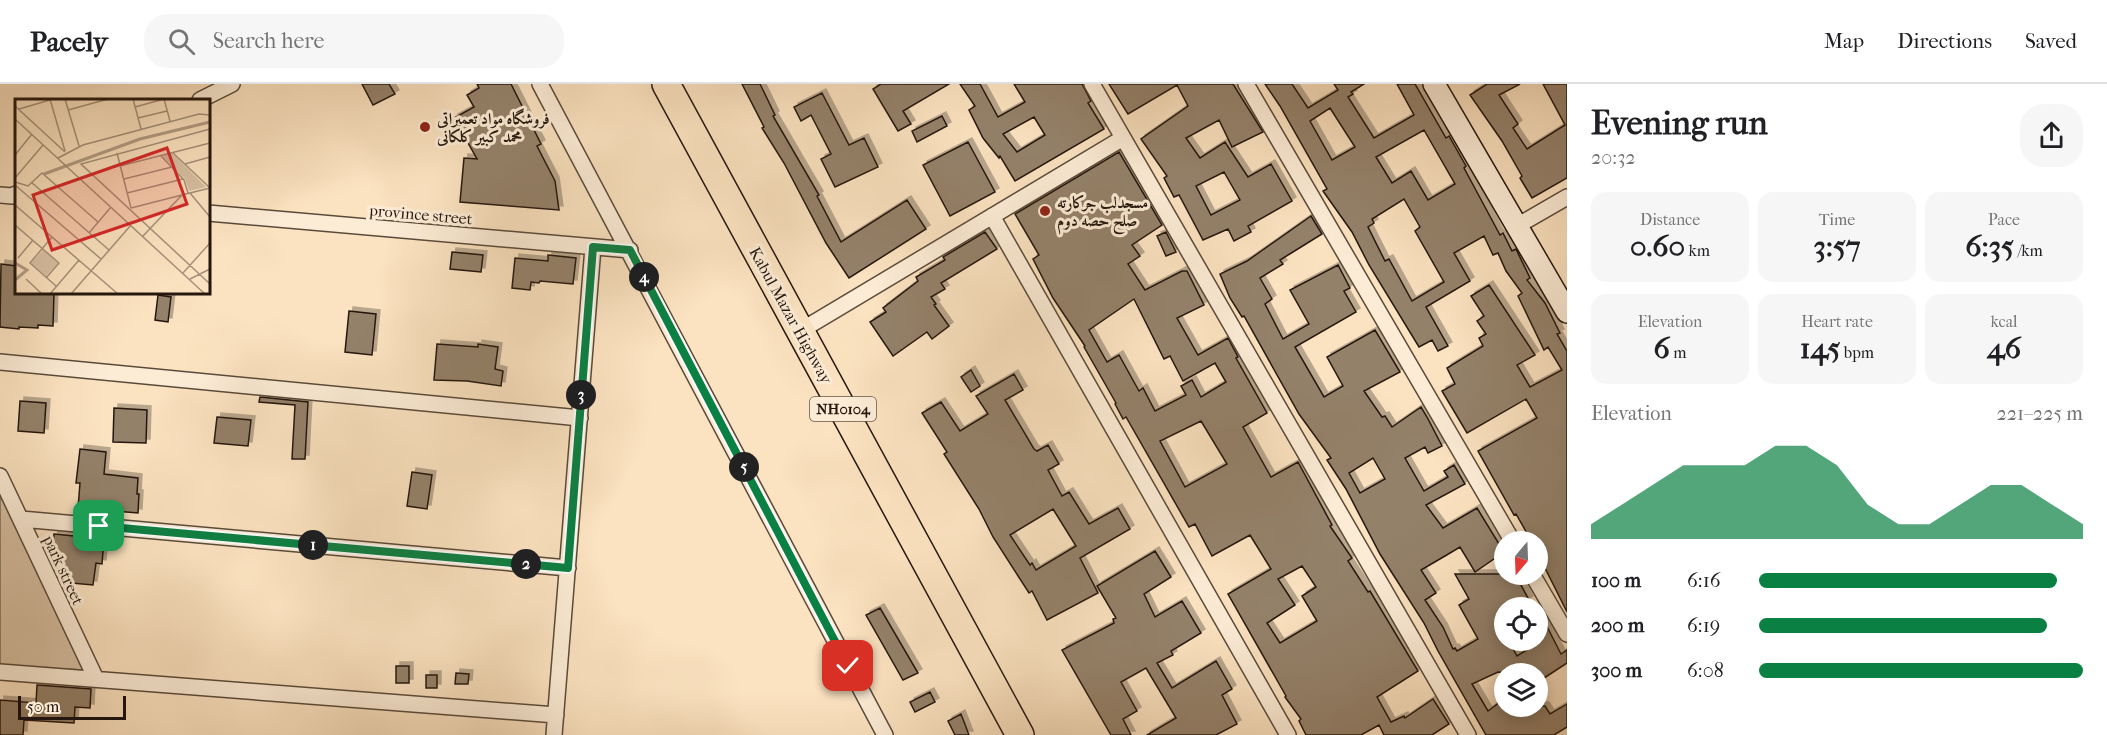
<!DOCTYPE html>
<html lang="en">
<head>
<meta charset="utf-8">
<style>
	body { margin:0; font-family:"IM FELL French Canon",Amiri,serif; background:#f6f6f6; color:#202124; height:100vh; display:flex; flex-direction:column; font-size:22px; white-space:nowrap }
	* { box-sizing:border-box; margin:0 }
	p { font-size:20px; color:#757577 }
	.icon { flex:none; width:33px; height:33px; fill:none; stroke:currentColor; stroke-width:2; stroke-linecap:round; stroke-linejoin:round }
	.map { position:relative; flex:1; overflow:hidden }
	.panel { display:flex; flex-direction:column; background:#fff; width:540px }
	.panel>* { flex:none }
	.needle { width:39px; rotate:199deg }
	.controls { position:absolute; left:1494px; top:447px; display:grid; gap:12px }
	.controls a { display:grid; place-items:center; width:54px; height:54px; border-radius:50%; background:#fff; box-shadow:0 3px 15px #0003; font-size:30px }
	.scale { position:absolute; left:18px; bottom:15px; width:108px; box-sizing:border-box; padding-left:6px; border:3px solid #25170e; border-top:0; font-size:16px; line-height:21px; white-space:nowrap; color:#25170e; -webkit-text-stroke:4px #fcecd6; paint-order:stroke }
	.pin { position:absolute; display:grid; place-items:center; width:51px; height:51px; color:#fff; margin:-26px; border-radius:12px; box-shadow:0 3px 9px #0006 }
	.km { position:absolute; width:30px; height:30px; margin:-15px; border-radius:50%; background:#222; color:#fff; font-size:16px; line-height:30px; text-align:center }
	.round { display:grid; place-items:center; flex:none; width:63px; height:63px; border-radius:24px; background:#f6f6f6 }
	.summary { display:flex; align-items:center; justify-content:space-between; height:102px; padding:0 24px }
	h1 { font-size:33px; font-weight:700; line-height:45px }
	.stats { display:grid; grid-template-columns:repeat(3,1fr); gap:9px; height:102px; padding:6px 24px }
	.stats div { display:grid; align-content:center; border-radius:15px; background:#f6f6f6; text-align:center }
	.stats b { font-size:30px; font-weight:700 }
	.stats small { font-size:16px; font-weight:400 }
	.stats p { font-size:16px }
	.chart { height:168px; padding:12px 24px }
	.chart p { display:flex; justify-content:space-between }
	.chart svg { width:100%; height:108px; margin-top:6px; fill:#0b8043; opacity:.7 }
	ul { padding:0 24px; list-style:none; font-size:20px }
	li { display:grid; grid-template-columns:96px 72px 1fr; align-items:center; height:45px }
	li i { height:15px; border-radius:8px; background:#0b8043 }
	header { display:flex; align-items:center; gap:36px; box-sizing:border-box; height:84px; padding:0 30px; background:#fff; border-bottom:2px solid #e0e0e0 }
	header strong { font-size:28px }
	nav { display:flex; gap:33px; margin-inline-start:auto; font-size:21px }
	.search { width:420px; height:54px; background:#f6f6f6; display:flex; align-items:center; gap:15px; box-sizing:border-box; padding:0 21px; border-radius:24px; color:#757577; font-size:22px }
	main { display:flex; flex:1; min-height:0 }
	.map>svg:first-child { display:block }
</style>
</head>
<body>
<header>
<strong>Pacely</strong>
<div class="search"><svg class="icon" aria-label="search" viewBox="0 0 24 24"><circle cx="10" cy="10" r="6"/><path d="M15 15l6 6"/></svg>Search here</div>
<nav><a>Map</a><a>Directions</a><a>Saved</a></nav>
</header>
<main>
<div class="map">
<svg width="1567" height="651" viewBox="0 0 1567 651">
	<defs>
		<filter id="shadow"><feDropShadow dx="4" dy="-4" stdDeviation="0" flood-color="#0004"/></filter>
	</defs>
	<rect width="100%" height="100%" fill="#fbe2c0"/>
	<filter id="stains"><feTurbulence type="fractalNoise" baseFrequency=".00333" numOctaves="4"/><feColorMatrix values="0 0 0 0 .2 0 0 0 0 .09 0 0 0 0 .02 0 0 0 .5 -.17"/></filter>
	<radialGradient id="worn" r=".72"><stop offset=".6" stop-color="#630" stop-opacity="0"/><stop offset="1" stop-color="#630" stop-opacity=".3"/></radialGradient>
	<!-- green -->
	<path fill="#d7bfa2" stroke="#7e6b58" stroke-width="1.5" d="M 0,408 L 84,586 L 0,582 Z"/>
	<!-- building -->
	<path fill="#94816b" stroke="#25170e" stroke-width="1.5" fill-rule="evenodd" filter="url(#shadow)" d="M 362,0 L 389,0 L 395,10 L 373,21 Z
		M 477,0 L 511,0 L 541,60 L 537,62 L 555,97 L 559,126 L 460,118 L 464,74 L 477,75 L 454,34 L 474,23 L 467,11 L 479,4 Z
		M 742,0 L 760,0 L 775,31 L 773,32 L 819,111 L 817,112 L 841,158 L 907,116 L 926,145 L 849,194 L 826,159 L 784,79 L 762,44 L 764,43 Z
		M 881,0 L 949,0 L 903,27 L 911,40 L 898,47 L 873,5 Z
		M 960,0 L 980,0 L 998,33 L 1025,18 L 1014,0 L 1082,0 L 1091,17 L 1088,19 L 1104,45 L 1015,97 L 1000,72 L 999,74 L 983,54 L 969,26 L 975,22 ZM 1034,33 L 1045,51 L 1017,68 L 1003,50 Z
		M 1109,0 L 1233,0 L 1263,48 L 1232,63 L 1219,36 L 1186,54 L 1200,74 L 1225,58 L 1248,93 L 1271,80 L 1292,117 L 1248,142 L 1251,148 L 1234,157 L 1228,145 L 1203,156 L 1179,111 L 1174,113 L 1164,94 L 1167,92 L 1141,55 L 1188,22 L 1177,1 L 1128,30 ZM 1224,88 L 1240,116 L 1211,131 L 1196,102 Z
		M 1265,0 L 1292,0 L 1308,24 L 1338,6 L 1334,0 L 1364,0 L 1351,8 L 1353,10 L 1348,13 L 1374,54 L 1414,31 L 1397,0 L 1415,0 L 1446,54 L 1449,52 L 1466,82 L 1464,84 L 1500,151 L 1503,149 L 1512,167 L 1516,165 L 1530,194 L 1527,196 L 1545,219 L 1560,249 L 1557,250 L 1567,267 L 1567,528 L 1538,470 L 1538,458 L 1532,458 L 1516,430 L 1514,431 L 1478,367 L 1537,334 L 1526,315 L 1467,349 L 1442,307 L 1455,300 L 1447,284 L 1483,262 L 1479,254 L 1486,250 L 1477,237 L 1484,232 L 1471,212 L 1489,201 L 1535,271 L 1517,281 L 1530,303 L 1562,286 L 1548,263 L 1544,266 L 1518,212 L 1522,209 L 1506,187 L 1498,169 L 1493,171 L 1484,152 L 1454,169 L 1470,197 L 1426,223 L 1448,262 L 1438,267 L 1432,256 L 1419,263 L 1369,181 L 1352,148 L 1323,107 L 1327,105 L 1280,22 ZM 1330,24 L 1355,63 L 1332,76 L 1310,37 ZM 1424,46 L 1455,100 L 1428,116 L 1411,87 L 1392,99 L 1376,73 ZM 1404,115 L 1420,143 L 1415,147 L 1444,198 L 1412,217 L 1389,175 L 1385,177 L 1368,143 L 1374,139 L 1372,135 Z
		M 1487,0 L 1520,0 L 1499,11 L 1518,40 L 1513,44 L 1527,65 L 1565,41 L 1543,0 L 1567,0 L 1567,94 L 1532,114 L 1520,94 L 1522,92 L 1502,57 L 1470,11 Z
		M 822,9 L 849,61 L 864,54 L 878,83 L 835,103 L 821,75 L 831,70 L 811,31 L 801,37 L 794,23 Z
		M 942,32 L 947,42 L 917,58 L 912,47 Z
		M 968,58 L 995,108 L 950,132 L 923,81 Z
		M 1119,68 L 1162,141 L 1132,161 L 1140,172 L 1128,180 L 1145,206 L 1182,187 L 1187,187 L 1204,221 L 1177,234 L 1198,271 L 1228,254 L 1238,273 L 1236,274 L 1267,329 L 1243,343 L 1271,393 L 1298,378 L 1332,441 L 1330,442 L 1352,474 L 1348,477 L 1368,508 L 1370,507 L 1418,587 L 1377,613 L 1391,638 L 1404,632 L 1405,634 L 1433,615 L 1449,640 L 1432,651 L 1384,651 L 1379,641 L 1361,651 L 1306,651 L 1299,637 L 1301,635 L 1285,613 L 1286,612 L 1228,510 L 1271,485 L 1250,451 L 1212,472 L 1195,440 L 1189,443 L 1126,333 L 1123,335 L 1115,320 L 1116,319 L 1084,263 L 1085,262 L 1053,214 L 1033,175 L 1039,171 L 1015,130 ZM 1134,215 L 1164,275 L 1170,272 L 1183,297 L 1215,279 L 1226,298 L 1201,313 L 1192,296 L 1181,302 L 1186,311 L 1155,327 L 1143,304 L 1139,307 L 1119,271 L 1107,278 L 1089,246 ZM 1201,337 L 1227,380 L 1185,403 L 1160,357 ZM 1302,482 L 1316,503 L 1302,512 L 1317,537 L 1280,559 L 1267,539 L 1295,521 L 1278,495 Z
		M 1311,132 L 1322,150 L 1280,176 L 1283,180 L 1260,194 L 1272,215 L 1265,220 L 1283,255 L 1309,240 L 1290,206 L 1338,181 L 1350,204 L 1344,207 L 1356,228 L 1295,263 L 1324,313 L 1343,302 L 1327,273 L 1375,246 L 1400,288 L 1364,307 L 1382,333 L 1385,332 L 1392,343 L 1421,323 L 1427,333 L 1442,362 L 1428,369 L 1425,363 L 1405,374 L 1424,407 L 1448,393 L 1444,387 L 1454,381 L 1465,400 L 1426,421 L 1443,444 L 1477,424 L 1504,468 L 1475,488 L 1460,463 L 1445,472 L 1421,486 L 1436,509 L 1425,516 L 1443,543 L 1453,565 L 1455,564 L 1457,567 L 1478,555 L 1459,521 L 1469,515 L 1455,490 L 1515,490 L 1529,516 L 1515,524 L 1504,524 L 1504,529 L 1496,535 L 1504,550 L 1504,556 L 1508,556 L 1517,572 L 1538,559 L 1538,525 L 1561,570 L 1567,566 L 1567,579 L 1538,598 L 1538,590 L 1498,588 L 1472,600 L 1488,627 L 1504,615 L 1504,622 L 1545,622 L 1550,630 L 1567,620 L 1567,643 L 1554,651 L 1486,651 L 1438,567 L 1424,539 L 1380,470 L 1346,405 L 1327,376 L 1331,374 L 1299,330 L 1244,232 L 1242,233 L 1230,214 L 1220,190 L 1247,177 ZM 1373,374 L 1385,395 L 1360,409 L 1349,389 Z
		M 985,148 L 997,165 L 941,199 L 945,205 L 931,213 L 936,220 L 934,221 L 949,242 L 932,255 L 927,248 L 893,272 L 870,238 L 886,228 L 883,224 L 918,197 L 916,193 L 945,176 L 943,173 Z
		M 1166,148 L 1176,168 L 1166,172 L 1157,152 Z
		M 452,168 L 483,171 L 481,188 L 450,185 Z
		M 548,171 L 576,174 L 573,200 L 540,197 L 539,199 L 531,198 L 530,206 L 512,204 L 515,174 L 548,177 Z
		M 1,180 L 16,182 L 16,208 L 54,209 L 53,242 L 38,241 L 38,244 L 19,243 L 19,245 L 0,243 Z
		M 158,211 L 171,213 L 168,238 L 155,236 Z
		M 349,227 L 376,230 L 372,271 L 345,268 Z
		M 437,260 L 478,263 L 478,260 L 498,263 L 495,285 L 503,287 L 501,302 L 467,297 L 434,296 Z
		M 971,286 L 980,302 L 971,308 L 961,293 Z
		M 1014,290 L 1023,306 L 1005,316 L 1034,365 L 1037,367 L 1048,361 L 1059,380 L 1048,386 L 1062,412 L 1069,408 L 1089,440 L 1118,424 L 1130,445 L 1080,474 L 1098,509 L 1047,536 L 1032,507 L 1029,509 L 993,453 L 979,425 L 944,370 L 947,368 L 922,329 L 941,318 L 960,347 L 988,330 L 976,312 ZM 1053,425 L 1076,462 L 1036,486 L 1032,479 L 1030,481 L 1010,451 Z
		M 260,313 L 308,318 L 305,375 L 292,375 L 295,321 L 259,318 Z
		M 20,317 L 46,319 L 44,349 L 18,347 Z
		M 114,324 L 147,326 L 146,359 L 113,358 Z
		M 217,333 L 251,336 L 248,362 L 214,359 Z
		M 80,365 L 106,368 L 104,390 L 138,394 L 137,410 L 139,410 L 138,429 L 78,424 L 80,399 L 76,399 Z
		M 412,388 L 432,391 L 427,425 L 407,422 Z
		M 54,450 L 104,455 L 102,480 L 96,479 L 93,501 L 61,498 L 63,476 L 52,475 Z
		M 1155,467 L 1171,493 L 1144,510 L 1155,533 L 1182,517 L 1201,549 L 1171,567 L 1173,571 L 1157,579 L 1172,604 L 1216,577 L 1232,605 L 1222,611 L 1237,640 L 1216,651 L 1147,651 L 1176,634 L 1146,584 L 1121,598 L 1137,627 L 1123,635 L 1131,651 L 1111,651 L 1062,566 L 1114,539 L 1113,535 L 1116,534 L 1097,502 Z
		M 880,524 L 918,589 L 903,596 L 866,531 Z
		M 396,582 L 409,582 L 409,599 L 396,599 Z
		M 456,589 L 469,590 L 468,600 L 455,600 Z
		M 426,591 L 437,591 L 437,604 L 426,604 Z
		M 37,601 L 91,605 L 90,624 L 75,623 L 74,639 L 24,636 L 23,651 L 0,651 L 0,616 L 36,619 Z
		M 930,608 L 935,618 L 915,628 L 910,618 Z
		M 961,630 L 969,651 L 955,651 L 948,637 Z"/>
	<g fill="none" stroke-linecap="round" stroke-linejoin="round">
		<!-- street casing -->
		<g stroke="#5a4a3a" stroke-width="18">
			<path id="street" d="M 540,0 L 885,651
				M 1092,0 L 1468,651
				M 1246,0 L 1513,458
				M 200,16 L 232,0
				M 0,111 L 12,112 L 16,110
				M 208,129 L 630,166
				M 992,132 L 1288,651
				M 1517,142 L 1567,113
				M 800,247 L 1123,54
				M 0,278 L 580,334
				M 0,392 L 96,595
				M 21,435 L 568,484
				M 1532,490 L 1567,550
				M 0,588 L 556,631
				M 554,651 L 593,163"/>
		</g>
		<!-- secondary casing -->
		<g stroke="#25170e" stroke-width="24">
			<path id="secondary" d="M 1434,0 L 1567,228"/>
		</g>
		<!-- highway casing -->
		<g stroke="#25170e" stroke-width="30">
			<path id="highway" d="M 666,0 L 1020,651"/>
		</g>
		<!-- street -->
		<use href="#street" stroke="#fcecd6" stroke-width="15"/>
		<!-- secondary -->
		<use href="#secondary" stroke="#fcecd6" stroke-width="21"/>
		<!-- highway -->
		<use href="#highway" stroke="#fbe2c0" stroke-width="27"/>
	</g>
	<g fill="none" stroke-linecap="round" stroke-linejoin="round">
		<!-- route casing -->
		<g stroke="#fff" stroke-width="12">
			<path id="route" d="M 99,442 L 568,484 L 593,163 L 630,166 L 848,582"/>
		</g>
		<!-- route -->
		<use href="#route" stroke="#0b8043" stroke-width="8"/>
	</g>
	<!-- markers -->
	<g fill="#8f2418" stroke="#fcecd6" stroke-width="2">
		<circle cx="425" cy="43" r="6"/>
		<circle cx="1045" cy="127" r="6"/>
	</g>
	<g text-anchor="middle" stroke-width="6" stroke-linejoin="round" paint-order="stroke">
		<!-- shield labels -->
		<rect fill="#fcecd6" stroke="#66574a" stroke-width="1.5" x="810" y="313" width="66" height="24" rx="4.5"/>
		<g font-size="15" font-weight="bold" fill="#25170e">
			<text x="843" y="330">NH0104</text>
		</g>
		<!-- poi labels -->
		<g font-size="16" font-weight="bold" fill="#25170e" stroke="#fcecd6" text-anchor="start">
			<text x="437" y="40">فروشگاه مواد تعمیراتی<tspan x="437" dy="18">محمد کبیر کلکانی</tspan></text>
			<text x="1057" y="124">مسجدلب جرکارته<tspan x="1057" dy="18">صلح حصه دوم</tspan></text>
		</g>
		<!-- street labels -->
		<g font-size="16" fill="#25170e" stroke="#fcecd6">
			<text transform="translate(421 130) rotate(5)" y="6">province street</text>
			<text transform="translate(791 231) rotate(61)" y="6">Kabul Mazar Highway</text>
			<text transform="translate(64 486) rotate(65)" y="6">park street</text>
		</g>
	</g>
	<!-- overview -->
	<g transform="translate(15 15)">
		<rect width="195" height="195" fill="#fbe2c0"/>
		<path d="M 157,54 L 191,88 L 174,92 L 170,80 L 147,57 ZM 28,151 L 43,164 L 31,177 L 16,164 Z" fill="#d7bfa2"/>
		<path fill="none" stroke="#b29d83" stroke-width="3" d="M 29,75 L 125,40 L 195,23M 0,164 L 12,171 L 0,181"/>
		<path fill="none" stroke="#a59179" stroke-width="1.5" d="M 35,0 L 50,52M 50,0 L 64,47M 118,0 L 126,30M 149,0 L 155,22M 0,7 L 50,53M 120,8 L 149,0M 4,10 L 35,1M 53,11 L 93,0M 123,19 L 152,12M 0,20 L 190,195M 195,30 L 66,65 L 195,185M 102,54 L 116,109M 158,54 L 194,88M 0,56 L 17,35M 146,57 L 169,81 L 173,94M 43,59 L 68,46 L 184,15 L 195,16M 170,65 L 195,58M 105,67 L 195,44M 0,79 L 28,46M 109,80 L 157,68M 0,83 L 13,87 L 27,74 L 83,123M 16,83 L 94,151M 0,86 L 86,160M 112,94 L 168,80M 175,94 L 195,118M 0,106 L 103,195M 116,109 L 167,96M 0,126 L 44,164 L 31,179M 74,134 L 96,108M 128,137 L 167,96 L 195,89M 37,138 L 15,164 L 41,187M 3,159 L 18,141M 168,174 L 195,144M 11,180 L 27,195M 175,180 L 195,170M 35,195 L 64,161M 56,195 L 116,126"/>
		<path fill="#d62828" fill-opacity="0.15" stroke="#d62828" stroke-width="3" d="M 152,49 L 172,105 L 37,151 L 18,96 Z"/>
		<rect width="195" height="195" fill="none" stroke="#25170e" stroke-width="3"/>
	</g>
	<rect width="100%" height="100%" filter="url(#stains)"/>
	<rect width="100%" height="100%" fill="url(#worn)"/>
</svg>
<div class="controls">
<a><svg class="needle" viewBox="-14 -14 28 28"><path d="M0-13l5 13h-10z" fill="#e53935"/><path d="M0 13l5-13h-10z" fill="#757577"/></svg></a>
<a><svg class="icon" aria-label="locate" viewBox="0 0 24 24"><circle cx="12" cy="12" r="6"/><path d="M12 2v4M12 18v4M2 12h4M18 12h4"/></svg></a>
<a><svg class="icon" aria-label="layers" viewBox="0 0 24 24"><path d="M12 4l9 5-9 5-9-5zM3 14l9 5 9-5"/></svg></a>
</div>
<div class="scale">50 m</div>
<div class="pin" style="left:99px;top:442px;background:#1e9e55"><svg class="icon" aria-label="arrive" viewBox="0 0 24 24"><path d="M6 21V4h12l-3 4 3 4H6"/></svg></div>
<div class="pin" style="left:848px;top:582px;background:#d93025"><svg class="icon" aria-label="check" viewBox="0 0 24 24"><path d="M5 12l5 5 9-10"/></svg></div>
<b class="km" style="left:313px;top:461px">1</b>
<b class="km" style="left:526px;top:480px">2</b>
<b class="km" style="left:581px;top:311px">3</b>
<b class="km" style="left:644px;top:193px">4</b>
<b class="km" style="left:744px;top:383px">5</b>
</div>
<section class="panel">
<div class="summary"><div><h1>Evening run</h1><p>20:32</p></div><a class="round"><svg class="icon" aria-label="share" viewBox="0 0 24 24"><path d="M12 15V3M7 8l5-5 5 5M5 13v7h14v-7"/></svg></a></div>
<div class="stats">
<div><p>Distance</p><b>0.60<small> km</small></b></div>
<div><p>Time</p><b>3:57</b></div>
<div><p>Pace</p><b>6:35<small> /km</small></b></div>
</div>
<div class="stats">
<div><p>Elevation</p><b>6<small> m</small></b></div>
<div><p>Heart rate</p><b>145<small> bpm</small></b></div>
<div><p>kcal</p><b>46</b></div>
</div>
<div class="chart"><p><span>Elevation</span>221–225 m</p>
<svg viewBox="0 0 160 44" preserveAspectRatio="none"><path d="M0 44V38L10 30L20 22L30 14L40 14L50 14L60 6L70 6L80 14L90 30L100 38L110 38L120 30L130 22L140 22L150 30L160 38V44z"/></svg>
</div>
<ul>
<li><b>100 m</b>6:16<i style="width:92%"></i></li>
<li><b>200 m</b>6:19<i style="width:89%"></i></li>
<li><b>300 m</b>6:08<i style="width:100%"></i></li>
</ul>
</section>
</main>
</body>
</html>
